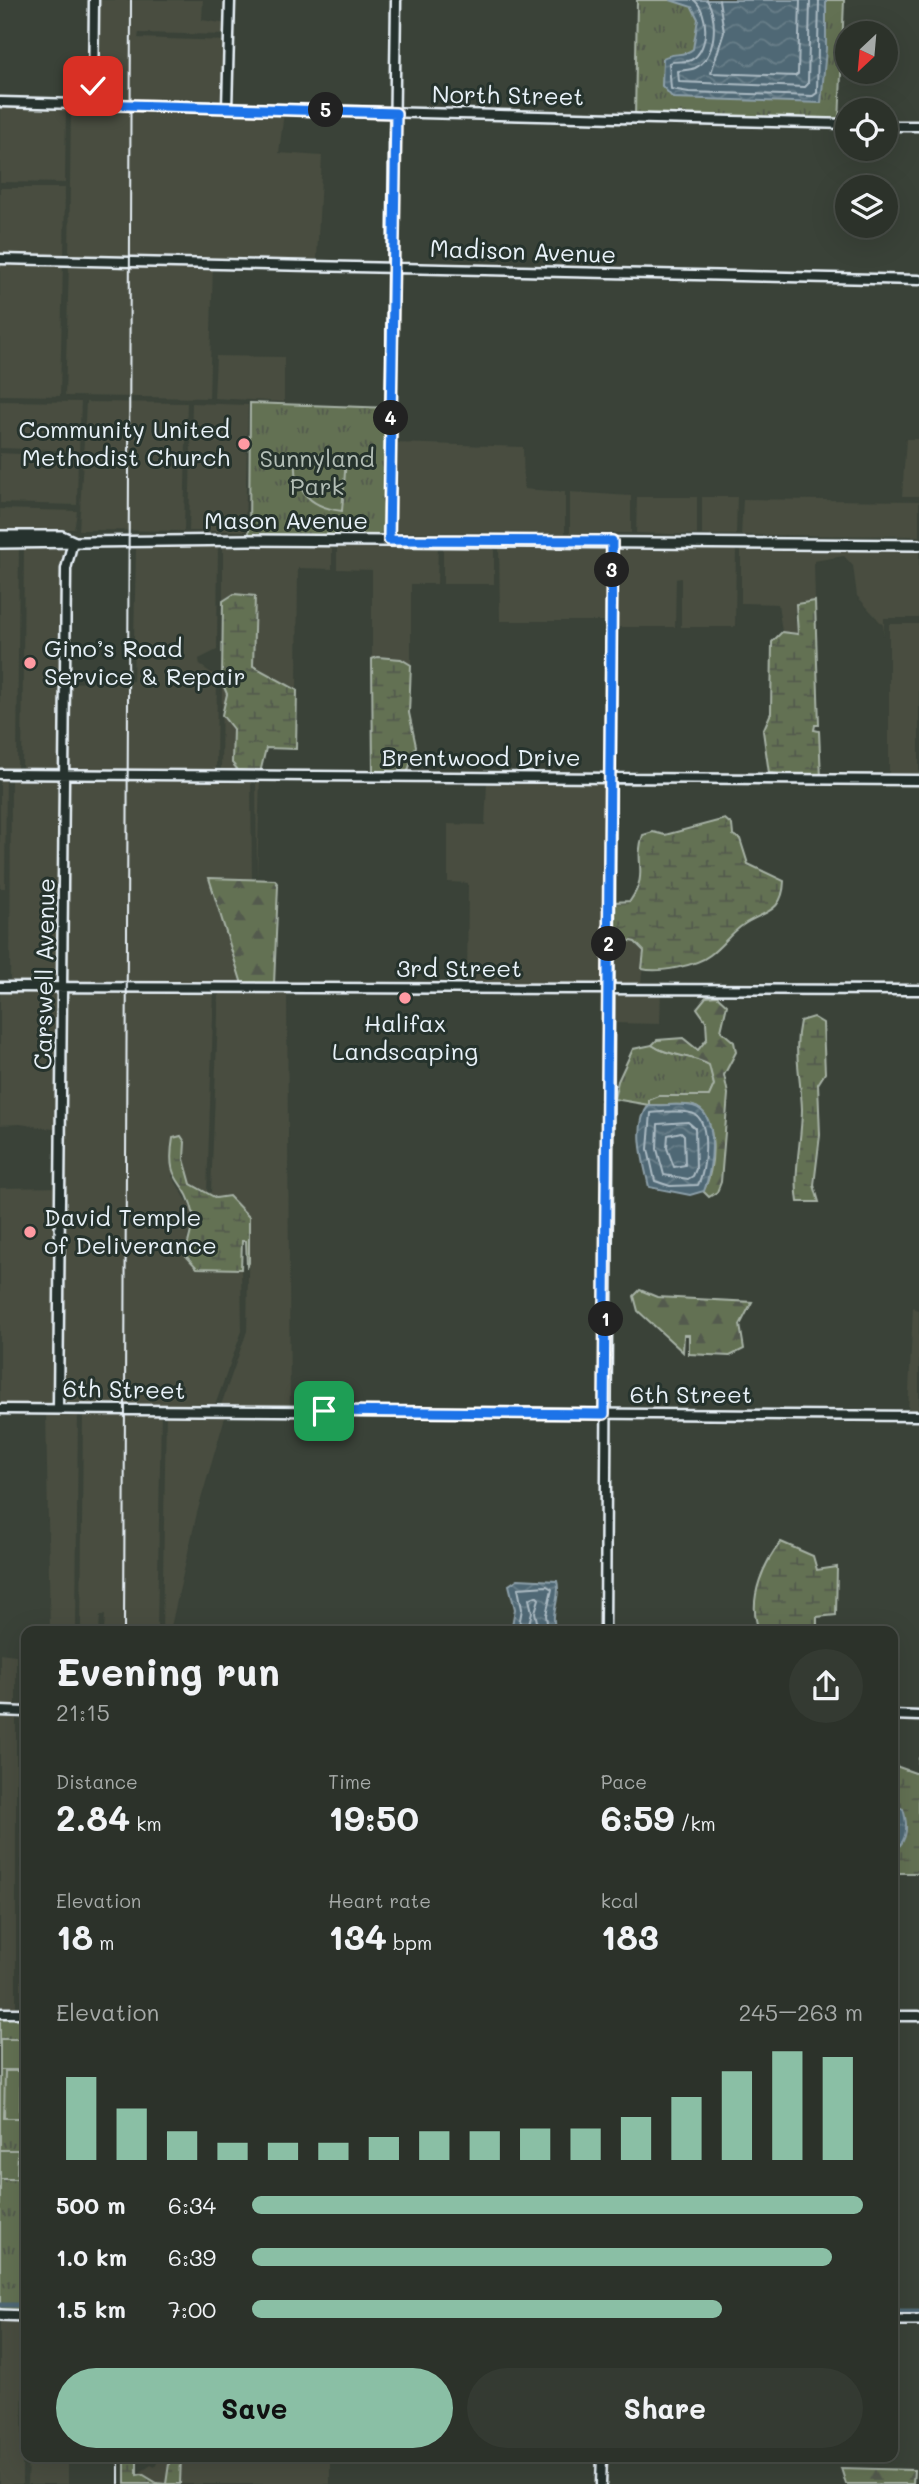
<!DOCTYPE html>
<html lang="en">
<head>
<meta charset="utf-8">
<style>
	body { margin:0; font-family:Mali,sans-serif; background:#343a32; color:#f1f3f6; height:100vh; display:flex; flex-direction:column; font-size:26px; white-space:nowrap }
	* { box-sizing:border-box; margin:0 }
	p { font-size:23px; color:#a6aaa8 }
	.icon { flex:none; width:38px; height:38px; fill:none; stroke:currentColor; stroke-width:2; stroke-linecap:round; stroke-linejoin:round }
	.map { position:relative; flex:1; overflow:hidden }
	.details { position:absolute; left:21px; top:1626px; width:877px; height:836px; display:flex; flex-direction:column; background:#2c322a; border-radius:14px; box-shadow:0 7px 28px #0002,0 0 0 2px #484d47 }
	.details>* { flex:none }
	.needle { width:46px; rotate:206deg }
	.buttons { position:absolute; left:835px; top:21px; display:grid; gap:14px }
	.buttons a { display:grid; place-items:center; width:63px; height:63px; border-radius:50%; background:#2c322a; box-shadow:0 7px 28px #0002,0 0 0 2px #484d47; font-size:35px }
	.pin { position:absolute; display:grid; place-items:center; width:60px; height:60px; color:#fff; margin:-30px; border-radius:14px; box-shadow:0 4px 10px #0006 }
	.km { position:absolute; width:35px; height:35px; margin:-18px; border-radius:50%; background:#222; color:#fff; font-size:19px; line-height:35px; text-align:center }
	.round { display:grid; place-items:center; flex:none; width:74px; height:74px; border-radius:37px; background:#343a32 }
	.head { display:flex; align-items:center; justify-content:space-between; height:119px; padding:0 35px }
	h1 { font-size:38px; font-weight:800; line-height:52px }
	.metrics { display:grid; grid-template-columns:repeat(3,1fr); gap:10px; height:119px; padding:7px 35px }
	.metrics div { display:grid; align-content:center }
	.metrics b { font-size:35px; font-weight:800 }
	.metrics small { font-size:19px; font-weight:400 }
	.metrics p { font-size:19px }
	.chart { height:196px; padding:14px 35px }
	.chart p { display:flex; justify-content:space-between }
	.chart svg { width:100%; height:126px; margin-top:7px; stroke:#8abfa5; stroke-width:6 }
	.button { display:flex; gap:14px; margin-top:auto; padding:14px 35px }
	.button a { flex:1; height:80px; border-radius:42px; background:#8abfa5; color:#111; font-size:28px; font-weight:800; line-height:80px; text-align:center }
	.button a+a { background:#343a32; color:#f1f3f6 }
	ul { padding:0 35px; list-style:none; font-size:23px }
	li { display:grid; grid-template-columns:112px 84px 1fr; align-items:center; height:52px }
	li i { height:18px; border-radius:9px; background:#8abfa5 }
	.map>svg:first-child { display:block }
</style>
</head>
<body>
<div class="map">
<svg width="919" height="2484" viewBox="0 0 919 2484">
	<defs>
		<pattern id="grass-tufts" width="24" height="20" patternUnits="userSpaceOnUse" patternTransform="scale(1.75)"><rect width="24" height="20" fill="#637152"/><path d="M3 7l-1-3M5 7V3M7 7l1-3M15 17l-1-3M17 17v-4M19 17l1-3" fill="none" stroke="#535a4e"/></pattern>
		<pattern id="forest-firs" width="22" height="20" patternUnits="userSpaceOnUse" patternTransform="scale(1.75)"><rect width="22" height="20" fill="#637152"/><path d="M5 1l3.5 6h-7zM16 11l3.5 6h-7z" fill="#535a4e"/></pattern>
		<pattern id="wetland-marsh" width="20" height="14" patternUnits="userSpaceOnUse" patternTransform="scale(1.75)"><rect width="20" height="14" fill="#637152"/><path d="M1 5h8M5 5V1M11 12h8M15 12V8" fill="none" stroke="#535a4e"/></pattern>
		<pattern id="water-waves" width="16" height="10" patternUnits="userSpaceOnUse" patternTransform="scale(1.75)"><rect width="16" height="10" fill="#4f6874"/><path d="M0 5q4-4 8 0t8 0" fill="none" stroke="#687e89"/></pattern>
	</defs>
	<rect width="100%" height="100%" fill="#3a4238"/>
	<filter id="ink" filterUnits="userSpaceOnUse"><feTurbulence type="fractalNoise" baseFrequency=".0143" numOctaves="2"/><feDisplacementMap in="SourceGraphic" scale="14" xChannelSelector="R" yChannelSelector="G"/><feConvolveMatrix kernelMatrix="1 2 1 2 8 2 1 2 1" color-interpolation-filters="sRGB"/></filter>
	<g filter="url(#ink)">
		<!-- built -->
		<path fill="#484d40" d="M 97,0 L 203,0 L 202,20 L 228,24 L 228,35 L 139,33 L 138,38 L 228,41 L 225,105 L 95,101 Z
			M 0,105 L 66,106 L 65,183 L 0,182 Z
			M 71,106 L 284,112 L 279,153 L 322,156 L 317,259 L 214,261 L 69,257 Z
			M 0,188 L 65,188 L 64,257 L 0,256 Z
			M 0,261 L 63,263 L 60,396 L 0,395 Z
			M 69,263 L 213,266 L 209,398 L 65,396 Z
			M 216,356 L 284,357 L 284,402 L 214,398 Z
			M 0,401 L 81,402 L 79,451 L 0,448 Z
			M 86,402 L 187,403 L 184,531 L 79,530 Z
			M 192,403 L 248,405 L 245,531 L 189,531 Z
			M 906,439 L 919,439 L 919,496 L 902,496 Z
			M 395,443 L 523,447 L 524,489 L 565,492 L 565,533 L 391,532 Z
			M 0,453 L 78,457 L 77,505 L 0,503 Z
			M 570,492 L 631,496 L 631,533 L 570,533 Z
			M 637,497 L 697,497 L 697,535 L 636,533 Z
			M 702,497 L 737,497 L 736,535 L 702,535 Z
			M 743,499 L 919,501 L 919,536 L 741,535 Z
			M 0,509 L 77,511 L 75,525 L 74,529 L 0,529 Z
			M 332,545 L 332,569 L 298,568 L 297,690 L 253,666 L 254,597 L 234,594 L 223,601 L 223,546 Z
			M 337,545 L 438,547 L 437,584 L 411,584 L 411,665 L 401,659 L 372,659 L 372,570 L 337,569 Z
			M 0,546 L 19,546 L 17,771 L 0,771 Z
			M 218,546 L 217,650 L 199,659 L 200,665 L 217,677 L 216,773 L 67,771 L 67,683 L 133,681 L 136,549 L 131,548 Z
			M 24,547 L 66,548 L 62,771 L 22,771 Z
			M 443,547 L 494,548 L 494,584 L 443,584 Z
			M 499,548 L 609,548 L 609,621 L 500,621 Z
			M 615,548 L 736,549 L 735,627 L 681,627 L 681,578 L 676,579 L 675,627 L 614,627 Z
			M 741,549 L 919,551 L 919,618 L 884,618 L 884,635 L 883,625 L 857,596 L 853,566 L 844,556 L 814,561 L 815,601 L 808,602 L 794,613 L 798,634 L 782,632 L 778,604 L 741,603 Z
			M 889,624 L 919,624 L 919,777 L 889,778 Z
			M 222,682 L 227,694 L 222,715 L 233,729 L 232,763 L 260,773 L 221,773 Z
			M 6,776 L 5,888 L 0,888 L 0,777 Z
			M 11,776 L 62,776 L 62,985 L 10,984 Z
			M 67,776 L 251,779 L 252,879 L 257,878 L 256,779 L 260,779 L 257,880 L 209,879 L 242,984 L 67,985 Z
			M 487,781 L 608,782 L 605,985 L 467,986 L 468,883 L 448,882 L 448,824 L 485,825 Z
			M 613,850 L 613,937 L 635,942 L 644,951 L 641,985 L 610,985 Z
			M 0,990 L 62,991 L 59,1130 L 20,1124 L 0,1125 Z
			M 214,990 L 207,1193 L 211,1192 L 219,990 L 287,991 L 290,1408 L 220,1408 L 247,1331 L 249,1217 L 229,1196 L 216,1198 L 191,1184 L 184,1158 L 186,1152 L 172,1176 L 192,1209 L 194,1223 L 187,1238 L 197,1268 L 241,1269 L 242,1331 L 214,1408 L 61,1403 L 67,991 Z
			M 610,991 L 661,991 L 660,1024 L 610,1023 Z
			M 59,1187 L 56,1406 L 0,1406 L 0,1188 Z
			M 913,1307 L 919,1311 L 919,1412 L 908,1411 Z
			M 46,1412 L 78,1412 L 76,1631 L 50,1631 Z
			M 83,1412 L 161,1412 L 157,1631 L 104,1631 L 105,1615 L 100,1616 L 99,1631 L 81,1631 Z
			M 166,1412 L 254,1414 L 225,1417 L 197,1513 L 170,1631 L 162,1631 Z
			M 0,1653 L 16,1655 L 16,1709 L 0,1708 Z
			M 0,1714 L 16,1714 L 16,2010 L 0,2010 Z
			M 21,1714 L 26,1714 L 26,2010 L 21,2010 Z
			M 0,2318 L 23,2318 L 22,2484 L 0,2484 Z
			M 28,2457 L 68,2457 L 68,2484 L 27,2484 Z
			M 151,2457 L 170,2457 L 166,2484 L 157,2483 L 142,2474 L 136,2475 L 151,2465 L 155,2467 L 157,2463 Z
			M 181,2457 L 330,2457 L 330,2484 L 180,2484 Z"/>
		<!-- grass -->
		<path fill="url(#grass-tufts)" stroke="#a6b1a5" stroke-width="2" d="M 637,0 L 844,0 L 839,124 L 635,119 Z
			M 250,403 L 391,408 L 389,540 L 249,540 Z
			M 652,1045 C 669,1057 691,1054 710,1065 L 714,1085 L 709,1097 L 659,1096 L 649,1100 L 649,1105 L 614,1099 L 618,1081 L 633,1049 Z
			M 0,2015 L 26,2015 L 26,2312 L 0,2312 Z"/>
		<!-- forest -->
		<path fill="url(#forest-firs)" stroke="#a6b1a5" stroke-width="2" d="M 209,878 L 275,880 L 278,885 L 274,985 L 242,984 Z
			M 717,996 L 727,1005 L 721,1031 L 734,1042 L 736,1052 L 724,1075 L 728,1094 L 721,1182 L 717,1192 L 709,1197 L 703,1191 C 715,1173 720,1114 693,1106 C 680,1103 663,1106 649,1105 L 649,1100 L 659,1096 L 709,1096 L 714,1085 L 709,1065 C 691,1054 669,1057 652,1045 L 657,1040 L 683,1038 L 698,1050 L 707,1039 L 706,1021 L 697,1008 L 706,997 Z
			M 640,1290 L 657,1297 L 752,1302 L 740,1325 L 744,1349 L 730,1356 L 689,1354 L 689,1335 L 684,1335 L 683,1352 L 638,1311 L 634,1296 Z
			M 841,2468 L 914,2470 L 913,2484 L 846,2484 Z"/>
		<!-- wetland -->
		<path fill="url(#wetland-marsh)" stroke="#a6b1a5" stroke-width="2" d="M 234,594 L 255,596 L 253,666 L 297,690 L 296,749 L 266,748 L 260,773 L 238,770 L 232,763 L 233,729 L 222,715 L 227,694 L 222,682 L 223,601 Z
			M 815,601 L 819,725 L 815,725 L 814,730 L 819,731 L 821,778 L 769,773 L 763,731 L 771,713 L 772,642 L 782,632 L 798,634 L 796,604 Z
			M 377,657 L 401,659 L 411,665 L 409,713 L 416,746 L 407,774 L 373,774 L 372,659 Z
			M 725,819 L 732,825 L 733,835 L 740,839 L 748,864 L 784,881 C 783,914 763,911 743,925 C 731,933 722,946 710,955 C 696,966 659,973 642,969 L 644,951 L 635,942 L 613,937 L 614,902 L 630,901 C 650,872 633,864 643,835 L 653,832 L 665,835 Z
			M 813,1017 L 823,1023 L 825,1073 L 818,1084 L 820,1135 L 814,1185 L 819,1202 L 798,1202 C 793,1171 802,1140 802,1109 C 801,1078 793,1052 800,1021 Z
			M 181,1136 L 185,1142 L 184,1159 L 191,1184 L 216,1198 L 229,1196 L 249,1217 L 249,1263 L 247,1266 L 246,1241 L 242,1241 L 241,1269 L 197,1268 L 186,1256 C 187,1240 195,1225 193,1212 C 185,1176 165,1186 173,1138 Z
			M 781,1542 L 813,1556 L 817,1570 L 837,1567 L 836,1615 L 817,1617 L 817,1631 L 752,1631 L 757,1624 C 749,1597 764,1562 781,1542 Z
			M 919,1757 L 919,1873 L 893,1873 L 892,1851 L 897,1849 L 893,1765 L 918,1774 Z
			M 125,2457 L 137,2457 L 137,2475 L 142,2474 L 157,2483 L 166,2484 L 170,2457 L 181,2457 L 180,2484 L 125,2484 Z"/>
		<!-- pitch -->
		<path fill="#637152" stroke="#a6b1a5" stroke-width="2" d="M 297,452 L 346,459 L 342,511 C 307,507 291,487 297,452 Z
			M 0,2039 L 26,2039 L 26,2070 L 0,2070 Z
			M 5,2071 L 21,2071 L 20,2118 L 4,2118 Z
			M 0,2150 L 18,2150 L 17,2179 L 0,2179 Z"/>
		<!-- water -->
		<path fill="url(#water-waves)" stroke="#8c9fa9" stroke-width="2" d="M 670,0 L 826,0 L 826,49 L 821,103 L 673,98 L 662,86 L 663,58 C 673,52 684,57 693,49 L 698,19 L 692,7 Z
			M 649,1105 C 663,1106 680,1103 693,1106 C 721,1113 712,1171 704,1191 L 690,1195 L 649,1187 C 644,1164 632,1125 649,1105 Z
			M 518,1579 L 557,1581 C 562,1597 549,1613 556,1631 L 511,1631 L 515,1609 L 509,1585 Z
			M 893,1805 L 903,1809 C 908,1825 908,1842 893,1851 Z"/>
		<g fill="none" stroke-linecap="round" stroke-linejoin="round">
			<!-- shore -->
			<path stroke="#abbac3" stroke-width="2" d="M 694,0 C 709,12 710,50 691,60 C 685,63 676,60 669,63 L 671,89 L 689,92 L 813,96 L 817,93 L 819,0
				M 707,0 C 718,18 717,57 695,68 C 690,70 683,70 678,71 L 679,82 L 805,87 L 808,84 L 810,0
				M 719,0 L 724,32 L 711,73 L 795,76 L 798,74 L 800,0
				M 651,1113 C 661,1112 687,1109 696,1115 C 710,1125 706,1171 698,1185 L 670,1186 L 655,1181 L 648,1149 Z
				M 688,1122 L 695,1128 L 696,1169 L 693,1176 L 688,1179 L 664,1175 L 657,1149 L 658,1124 Z
				M 681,1132 L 684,1135 L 685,1165 L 674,1167 L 667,1148 L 668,1135 Z
				M 518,1631 L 522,1609 L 518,1588 L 547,1586 L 552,1589 L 546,1615 L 548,1631
				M 527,1631 L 532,1612 L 529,1599 L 536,1596 L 539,1599 L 535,1612 L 539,1631"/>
			<!-- canal -->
			<path stroke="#4f6874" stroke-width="5" d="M 0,2305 L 26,2305
				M 892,2311 L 919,2311"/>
			<!-- tertiary casing -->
			<g stroke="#e8f1f8" stroke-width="13">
				<path id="tertiary" d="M 0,102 L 847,124
					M 93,104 L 94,0
					M 227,108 L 230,0
					M 886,126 L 919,126
					M 0,259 L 919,280
					M 389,540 L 396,0
					M 0,774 L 919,780
					M 0,987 L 919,990
					M 0,1409 L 919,1416
					M 58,1409 L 66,569 L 73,541
					M 605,1631 L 612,541
					M 0,1711 L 26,1712
					M 892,1715 L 919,1716
					M 0,2013 L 26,2013
					M 892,2016 L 919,2016
					M 601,2484 L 602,2457"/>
			</g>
			<!-- secondary casing -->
			<g stroke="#e8f1f8" stroke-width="14">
				<path id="secondary" d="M 0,536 L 62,536 L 73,541
					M 0,543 L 249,540 L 919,545
					M 0,2315 L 26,2316
					M 892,2320 L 919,2320"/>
			</g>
			<!-- tertiary -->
			<use href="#tertiary" stroke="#26332d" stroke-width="8"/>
			<!-- secondary -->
			<use href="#secondary" stroke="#26332d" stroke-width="9"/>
			<!-- rail -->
			<path stroke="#e8f1f8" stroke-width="2" d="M 124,1631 L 131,0
				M 119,2484 L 119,2457"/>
		</g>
	</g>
	<g fill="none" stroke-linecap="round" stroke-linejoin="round" filter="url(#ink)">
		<!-- route casing -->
		<g stroke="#fff" stroke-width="14">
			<path id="route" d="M 93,86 L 93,104 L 396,113 L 389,540 L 612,541 L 604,1414 L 324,1411"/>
		</g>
		<!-- route -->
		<use href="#route" stroke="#1a73e8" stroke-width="9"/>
	</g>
	<!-- markers -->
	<g fill="#ff9aa2" stroke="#26332d" stroke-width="2.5">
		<circle cx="244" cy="444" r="7"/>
		<circle cx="30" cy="663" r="7"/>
		<circle cx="405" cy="998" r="7"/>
		<circle cx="30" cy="1232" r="7"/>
	</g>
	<g text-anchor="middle" stroke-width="6" stroke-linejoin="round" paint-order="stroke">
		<!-- street labels -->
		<g font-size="24" fill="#e8f1f8" stroke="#26332d">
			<text transform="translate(508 96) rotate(1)" y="8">North Street</text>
			<text transform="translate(523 252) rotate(2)" y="8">Madison Avenue</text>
			<text x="286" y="529">Mason Avenue</text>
			<text x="481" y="766">Brentwood Drive</text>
			<text x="459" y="977">3rd Street</text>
			<text transform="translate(45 974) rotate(-89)" y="8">Carswell Avenue</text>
			<text transform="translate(124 1390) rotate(1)" y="8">6th Street</text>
			<text x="691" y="1403">6th Street</text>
		</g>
		<!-- poi labels -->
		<g font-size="24" fill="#e8f1f8" stroke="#26332d" text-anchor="start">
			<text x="230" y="438" text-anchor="end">Community United<tspan x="230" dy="28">Methodist Church</tspan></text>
			<text x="44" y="657">Gino’s Road<tspan x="44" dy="28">Service &amp; Repair</tspan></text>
			<text x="405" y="1032" text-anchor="middle">Halifax<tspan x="405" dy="28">Landscaping</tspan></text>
			<text x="44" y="1226">David Temple<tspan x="44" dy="28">of Deliverance</tspan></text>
		</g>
		<!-- park labels -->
		<g font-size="24" fill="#b3beb6" stroke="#26332d">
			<text x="317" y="467">Sunnyland<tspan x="317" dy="28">Park</tspan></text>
		</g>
	</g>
</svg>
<div class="buttons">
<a><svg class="needle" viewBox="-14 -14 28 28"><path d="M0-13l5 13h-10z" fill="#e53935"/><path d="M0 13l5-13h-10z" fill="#a6aaa8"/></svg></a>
<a><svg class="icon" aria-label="locate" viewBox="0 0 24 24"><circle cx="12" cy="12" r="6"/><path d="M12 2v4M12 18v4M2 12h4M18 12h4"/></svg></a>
<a><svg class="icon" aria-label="layers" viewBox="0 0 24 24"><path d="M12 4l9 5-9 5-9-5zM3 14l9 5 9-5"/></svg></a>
</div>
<div class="pin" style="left:324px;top:1411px;background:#1e9e55"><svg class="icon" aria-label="arrive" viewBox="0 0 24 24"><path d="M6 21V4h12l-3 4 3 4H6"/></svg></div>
<div class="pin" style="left:93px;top:86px;background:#d93025"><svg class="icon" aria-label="check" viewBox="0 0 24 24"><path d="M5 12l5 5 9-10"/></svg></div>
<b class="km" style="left:606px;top:1319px">1</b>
<b class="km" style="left:609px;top:944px">2</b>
<b class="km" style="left:612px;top:570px">3</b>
<b class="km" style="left:391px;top:418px">4</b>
<b class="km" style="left:326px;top:110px">5</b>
<section class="details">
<div class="head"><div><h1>Evening run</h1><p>21:15</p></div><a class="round"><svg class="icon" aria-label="share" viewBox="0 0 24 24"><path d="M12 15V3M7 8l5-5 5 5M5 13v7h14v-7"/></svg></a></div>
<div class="metrics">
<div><p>Distance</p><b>2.84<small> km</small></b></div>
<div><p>Time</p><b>19:50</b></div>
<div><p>Pace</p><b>6:59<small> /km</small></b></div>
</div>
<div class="metrics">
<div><p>Elevation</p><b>18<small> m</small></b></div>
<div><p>Heart rate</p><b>134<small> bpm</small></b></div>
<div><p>kcal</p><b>183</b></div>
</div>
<div class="chart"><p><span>Elevation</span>245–263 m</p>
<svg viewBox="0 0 160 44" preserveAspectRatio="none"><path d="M5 44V15M15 44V26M25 44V34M35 44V38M45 44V38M55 44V38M65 44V36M75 44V34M85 44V34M95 44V33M105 44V33M115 44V29M125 44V22M135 44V13M145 44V6M155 44V8"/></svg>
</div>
<ul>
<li><b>500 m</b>6:34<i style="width:100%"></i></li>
<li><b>1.0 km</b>6:39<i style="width:95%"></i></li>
<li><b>1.5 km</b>7:00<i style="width:77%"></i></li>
</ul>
<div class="button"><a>Save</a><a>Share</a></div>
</section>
</div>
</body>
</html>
